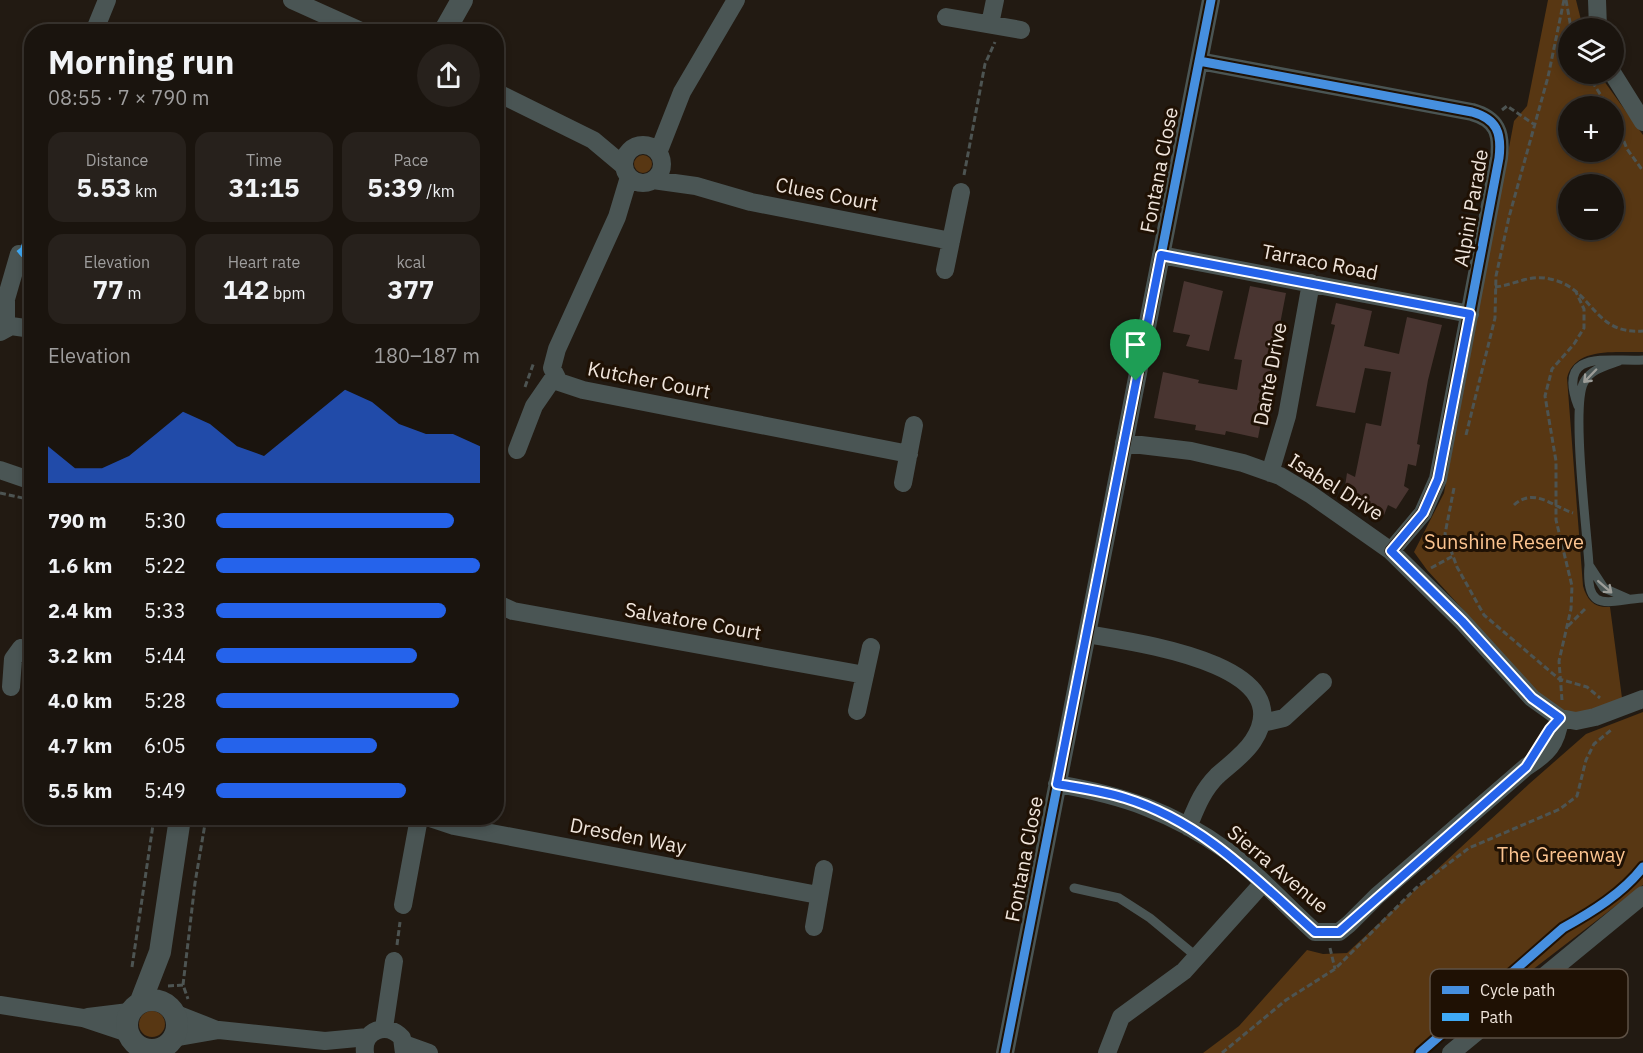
<!DOCTYPE html>
<html lang="en">
<head>
<meta charset="utf-8">
<style>
	body { margin:0; font-family:"IBM Plex Sans",sans-serif; background:#27211c; color:#f1f3f6; height:100vh; display:flex; flex-direction:column; font-size:22px; white-space:nowrap }
	* { box-sizing:border-box; margin:0 }
	p { font-size:20px; color:#9f9e9e }
	.icon { flex:none; width:33px; height:33px; fill:none; stroke:currentColor; stroke-width:2; stroke-linecap:round; stroke-linejoin:round }
	.map { position:relative; flex:1; overflow:hidden }
	.sheet { position:absolute; left:24px; top:24px; width:480px; height:801px; display:flex; flex-direction:column; background:#1a140e; border-radius:24px; box-shadow:0 3px 9px #0003,0 0 0 2px #38332e }
	.sheet>* { flex:none }
	.fabs { position:absolute; left:1558px; top:18px; display:grid; gap:12px }
	.fabs a { display:grid; place-items:center; width:66px; height:66px; border-radius:50%; background:#1a140e; box-shadow:0 3px 9px #0003,0 0 0 2px #38332e; font-size:30px }
	.pin { position:absolute; display:grid; place-items:center; width:51px; height:51px; color:#fff; margin:-62px -26px; border-radius:50% 50% 50% 0; rotate:-45deg; box-shadow:0 0 6px #0007 }
	.pin .icon { rotate:45deg }
	.round { display:grid; place-items:center; flex:none; width:63px; height:63px; border-radius:32px; background:#27211c }
	.headline { display:flex; align-items:center; justify-content:space-between; height:102px; padding:0 24px }
	h1 { font-size:33px; font-weight:700; line-height:45px }
	.stats { display:grid; grid-template-columns:repeat(3,1fr); gap:9px; height:102px; padding:6px 24px }
	.stats div { display:grid; align-content:center; border-radius:15px; background:#27211c; text-align:center }
	.stats b { font-size:26px; font-weight:700 }
	.stats small { font-size:16px; font-weight:400 }
	.stats p { font-size:16px }
	.chart { height:168px; padding:12px 24px }
	.chart p { display:flex; justify-content:space-between }
	.chart svg { width:100%; height:108px; margin-top:6px; fill:#2563eb; opacity:.7 }
	ul { padding:0 24px; list-style:none; font-size:20px }
	li { display:grid; grid-template-columns:96px 72px 1fr; align-items:center; height:45px }
	li i { height:15px; border-radius:8px; background:#2563eb }
	.map>svg:first-child { display:block }
</style>
</head>
<body>
<div class="map">
<svg width="1643" height="1053" viewBox="0 0 1643 1053">
	<rect width="100%" height="100%" fill="#221a12"/>
	<!-- green -->
	<path fill="#583713" fill-rule="evenodd" d="M 1548,0 L 1576,0 L 1583,28 L 1569,28 L 1569,74 L 1599,74 L 1643,135 L 1643,352 C 1617,353 1575,346 1567,378 L 1583,586 C 1587,600 1594,608 1610,607 L 1622,698 L 1585,713 L 1555,711 L 1427,570 L 1414,552 L 1444,493 L 1514,121 L 1527,106 ZM 1569,106 L 1614,106 L 1614,152 L 1569,152 ZM 1569,184 L 1614,184 L 1614,230 L 1569,230 Z
		M634 164a9 9 0 1 1 18 0a9 9 0 1 1-18 0Z
		M 1643,712 L 1643,885 L 1635,891 L 1424,1053 L 1203,1053 L 1239,1026 L 1307,950 L 1323,954 L 1347,953 L 1529,784 L 1586,734 Z
		M139 1024a13 13 0 1 1 26 0a13 13 0 1 1-26 0Z"/>
	<!-- building -->
	<path fill="#493531" d="M 1184,281 L 1223,291 L 1209,351 L 1186,346 L 1190,335 L 1173,332 Z
		M 1250,286 L 1286,293 L 1258,438 L 1226,431 L 1225,435 L 1195,430 L 1196,425 L 1154,418 L 1163,372 L 1199,380 L 1198,383 L 1237,390 L 1242,360 L 1234,359 Z
		M 1336,303 L 1372,311 L 1364,346 L 1399,354 L 1407,317 L 1442,325 L 1428,380 L 1417,444 L 1420,445 L 1416,466 L 1408,464 L 1404,486 L 1409,489 L 1396,509 L 1388,505 L 1384,515 L 1380,512 L 1376,518 L 1358,507 L 1360,503 L 1344,493 L 1347,473 L 1355,477 L 1366,423 L 1381,426 L 1391,372 L 1365,368 L 1355,413 L 1316,406 L 1335,325 L 1331,324 Z"/>
	<g fill="none" stroke-linecap="round" stroke-linejoin="round">
		<!-- path -->
		<path stroke="#4d5452" stroke-width="3" stroke-dasharray="6 3" stroke-linecap="butt" d="M 1566,0 L 1571,28
			M 1587,74 L 1608,106
			M 1502,110 L 1507,106 L 1535,125
			M 1614,116 L 1627,149 L 1643,171
			M 964,175 L 985,64 L 995,42
			M 1495,287 C 1515,285 1529,274 1550,279 C 1594,288 1592,335 1643,331
			M 525,387 L 534,362
			M 1466,435 L 1495,318 L 1496,276 L 1509,217 L 1548,77 L 1564,0
			M 496,464 L 500,455
			M 1454,488 L 1445,534 L 1457,567 L 1484,615 L 1559,679 L 1587,687 L 1600,698
			M 0,493 L 32,500
			M 1514,505 C 1534,487 1552,506 1573,513
			M 1431,568 L 1453,556
			M 1568,626 L 1587,607
			M 1562,700 L 1559,661 L 1571,609 L 1572,586 L 1556,520 L 1556,461 L 1545,396 L 1552,369 L 1574,344 L 1584,328 L 1584,309 L 1576,292
			M 397,945 L 400,922
			M 1330,948 L 1335,969
			M 132,967 L 154,818
			M 183,985 L 195,883 L 206,818
			M 168,986 L 183,985 L 188,999
			M 1424,1047 L 1427,1053
			M 1222,1053 L 1286,1000 L 1335,969 L 1416,888 L 1469,848 L 1560,809 L 1577,796 L 1586,760 L 1594,744 L 1611,730"/>
		<!-- service -->
		<path stroke="#4a5554" stroke-width="9" d="M 1619,361 C 1606,366 1591,369 1584,382 C 1571,405 1587,531 1589,565 C 1585,615 1609,600 1643,598
			M 1578,406 C 1556,348 1608,362 1643,360
			M 1589,565 L 1604,588 L 1629,599
			M 1074,888 L 1119,898 L 1150,918 L 1197,957"/>
		<!-- minor -->
		<path stroke="#4a5554" stroke-width="18" d="M 292,0 L 363,32
			M 1597,0 L 1598,28
			M 946,17 L 1021,30
			M 990,24 L 995,0
			M 94,32 L 107,0
			M 1199,61 L 1472,112 C 1497,119 1502,133 1499,158 L 1438,479 L 1423,513 L 1391,551
			M 1613,74 L 1643,122
			M 496,92 L 593,140 L 624,166
			M624 164a19 19 0 1 1 38 0a19 19 0 1 1-38 0Z
			M 658,153 L 682,92 L 736,0
			M 629,177 L 617,217 L 557,349 L 552,368 L 559,382 L 583,390 L 909,454
			M 653,180 L 696,186 L 751,202 L 951,241
			M 1161,255 L 1470,314
			M 945,270 L 961,192
			M 6,327 L 6,299 L 19,254
			M 0,332 L 11,326 L 32,329
			M 1124,443 L 1191,451 L 1243,463 L 1280,476 L 1310,494 L 1391,551 L 1462,621 L 1532,698 L 1560,718 L 1576,721 L 1595,717 L 1643,699
			M 517,450 L 534,406 L 554,377
			M 0,470 L 32,481
			M 1270,473 L 1287,416 L 1311,283
			M 903,483 L 914,425
			M 496,603 L 513,611 L 865,675
			M 1087,634 C 1130,642 1304,663 1253,741 C 1244,755 1229,765 1217,776 C 1202,791 1196,808 1188,827
			M 11,687 L 13,659 L 21,648
			M 857,711 L 871,647
			M 1262,723 L 1284,718 L 1323,682
			M 1057,784 C 1122,795 1173,812 1227,851 C 1259,875 1286,906 1315,932 L 1339,932 L 1349,924 L 1377,896 L 1526,767 C 1547,754 1557,744 1560,718
			M 430,818 L 454,826 L 818,895
			M 403,905 L 419,818
			M 814,927 L 824,869
			M 0,1005 L 83,1018 L 128,1033
			M 174,1013 L 217,1030
			M 88,1017 L 129,1012
			M 384,1028 L 394,961
			M 173,1038 L 219,1030 L 325,1041 L 368,1037
			M 404,1044 L 429,1053
			M 365,1053 C 362,1030 387,1021 402,1038 L 404,1053
			M 1005,1053 L 1211,0
			M 1107,1053 L 1121,1017 L 1184,971 L 1263,883
			M 1451,1053 L 1643,895"/>
		<!-- tertiary -->
		<path stroke="#4a5554" stroke-width="22" d="M 444,32 L 462,0
			M127 1025a25 25 0 1 1 50 0a25 25 0 1 1-50 0Z
			M 141,1001 L 160,952 L 180,818"/>
		<!-- quiet -->
		<path stroke="#3fa9f5" stroke-width="8" stroke-dasharray="15 8" stroke-linecap="butt" d="M 19,254 L 24,250 L 32,226"/>
		<!-- cycleway casing -->
		<g stroke="#1f1104" stroke-width="13">
			<path id="cycleway" d="M 1199,61 L 1472,112 C 1497,119 1502,133 1499,158 L 1438,479 L 1423,513 L 1391,551
				M 1005,1053 L 1211,0
				M 1420,1053 L 1563,928 C 1592,912 1623,893 1643,867"/>
		</g>
		<!-- cycleway -->
		<use href="#cycleway" stroke="#468fdf" stroke-width="9"/>
	</g>
	<!-- one-way arrows -->
	<defs><path id="oneway-shaft" d="M-6 0H5M1.5-3L5.5 0L1.5 3" fill="none" stroke-width="1.6" stroke-linecap="round" stroke-linejoin="round" transform="scale(1.5)"/></defs>
	<g stroke="#9d9d98">
		<use href="#oneway-shaft" transform="translate(1590 376) rotate(134)"/>
		<use href="#oneway-shaft" transform="translate(1605 587) rotate(41)"/>
	</g>
	<g fill="none" stroke-linecap="round" stroke-linejoin="round">
		<!-- route casing -->
		<g stroke="#fff" stroke-width="12">
			<path id="route" d="M 1161,255 L 1470,314 L 1438,479 L 1423,513 L 1391,551 L 1462,621 L 1532,698 L 1560,718 L 1550,729 L 1526,767 L 1339,932 L 1315,932 C 1257,880 1203,822 1125,798 C 1103,791 1080,788 1057,784 Z"/>
		</g>
		<!-- route -->
		<use href="#route" stroke="#2563eb" stroke-width="8"/>
	</g>
	<g text-anchor="middle" stroke-width="6" stroke-linejoin="round" paint-order="stroke">
		<!-- street labels -->
		<g font-size="20" fill="#f0e5dc" stroke="#1f1104">
			<text transform="translate(1159 170) rotate(-79)" y="7">Fontana Close</text>
			<text transform="translate(827 194) rotate(11)" y="7">Clues Court</text>
			<text transform="translate(1471 208) rotate(-80)" y="7">Alpini Parade</text>
			<text transform="translate(1320 262) rotate(11)" y="7">Tarraco Road</text>
			<text transform="translate(1270 374) rotate(-79)" y="7">Dante Drive</text>
			<text transform="translate(649 380) rotate(11)" y="7">Kutcher Court</text>
			<text transform="translate(1336 487) rotate(32)" y="7">Isabel Drive</text>
			<text transform="translate(693 621) rotate(10)" y="7">Salvatore Court</text>
			<text transform="translate(628 836) rotate(11)" y="7">Dresden Way</text>
			<text transform="translate(1024 859) rotate(-79)" y="7">Fontana Close</text>
			<text transform="translate(1278 869) rotate(40)" y="7">Sierra Avenue</text>
		</g>
		<!-- park labels -->
		<g font-size="20" fill="#fcc490" stroke="#1f1104">
			<text x="1504" y="549">Sunshine Reserve</text>
			<text x="1561" y="862">The Greenway</text>
		</g>
	</g>
	<!-- legend -->
	<rect x="1430" y="969" width="198" height="69" rx="9" fill="#1f1104" stroke="#5e5145" stroke-width="1.5"/>
	<rect x="1442" y="986" width="27" height="8" fill="#468fdf"/>
	<rect x="1442" y="1013" width="27" height="8" fill="#3fa9f5"/>
	<g font-size="16" fill="#f0e5dc">
		<text x="1480" y="996">Cycle path</text>
		<text x="1480" y="1023">Path</text>
	</g>
</svg>
<div class="fabs">
<a><svg class="icon" aria-label="layers" viewBox="0 0 24 24"><path d="M12 4l9 5-9 5-9-5zM3 14l9 5 9-5"/></svg></a>
<a>+</a>
<a>−</a>
</div>
<div class="pin" style="left:1136px;top:381px;background:#1e9e55"><svg class="icon" aria-label="arrive" viewBox="0 0 24 24"><path d="M6 21V4h12l-3 4 3 4H6"/></svg></div>
<section class="sheet">
<div class="headline"><div><h1>Morning run</h1><p>08:55 · 7 × 790 m</p></div><a class="round"><svg class="icon" aria-label="share" viewBox="0 0 24 24"><path d="M12 15V3M7 8l5-5 5 5M5 13v7h14v-7"/></svg></a></div>
<div class="stats">
<div><p>Distance</p><b>5.53<small> km</small></b></div>
<div><p>Time</p><b>31:15</b></div>
<div><p>Pace</p><b>5:39<small> /km</small></b></div>
</div>
<div class="stats">
<div><p>Elevation</p><b>77<small> m</small></b></div>
<div><p>Heart rate</p><b>142<small> bpm</small></b></div>
<div><p>kcal</p><b>377</b></div>
</div>
<div class="chart"><p><span>Elevation</span>180–187 m</p>
<svg viewBox="0 0 160 44" preserveAspectRatio="none"><path d="M0 44V29L10 38L20 38L30 33L40 24L50 15L60 20L70 29L80 33L90 24L100 15L110 6L120 11L130 20L140 24L150 24L160 29V44z"/></svg>
</div>
<ul>
<li><b>790 m</b>5:30<i style="width:90%"></i></li>
<li><b>1.6 km</b>5:22<i style="width:100%"></i></li>
<li><b>2.4 km</b>5:33<i style="width:87%"></i></li>
<li><b>3.2 km</b>5:44<i style="width:76%"></i></li>
<li><b>4.0 km</b>5:28<i style="width:92%"></i></li>
<li><b>4.7 km</b>6:05<i style="width:61%"></i></li>
<li><b>5.5 km</b>5:49<i style="width:72%"></i></li>
</ul>
</section>
</div>
</body>
</html>
